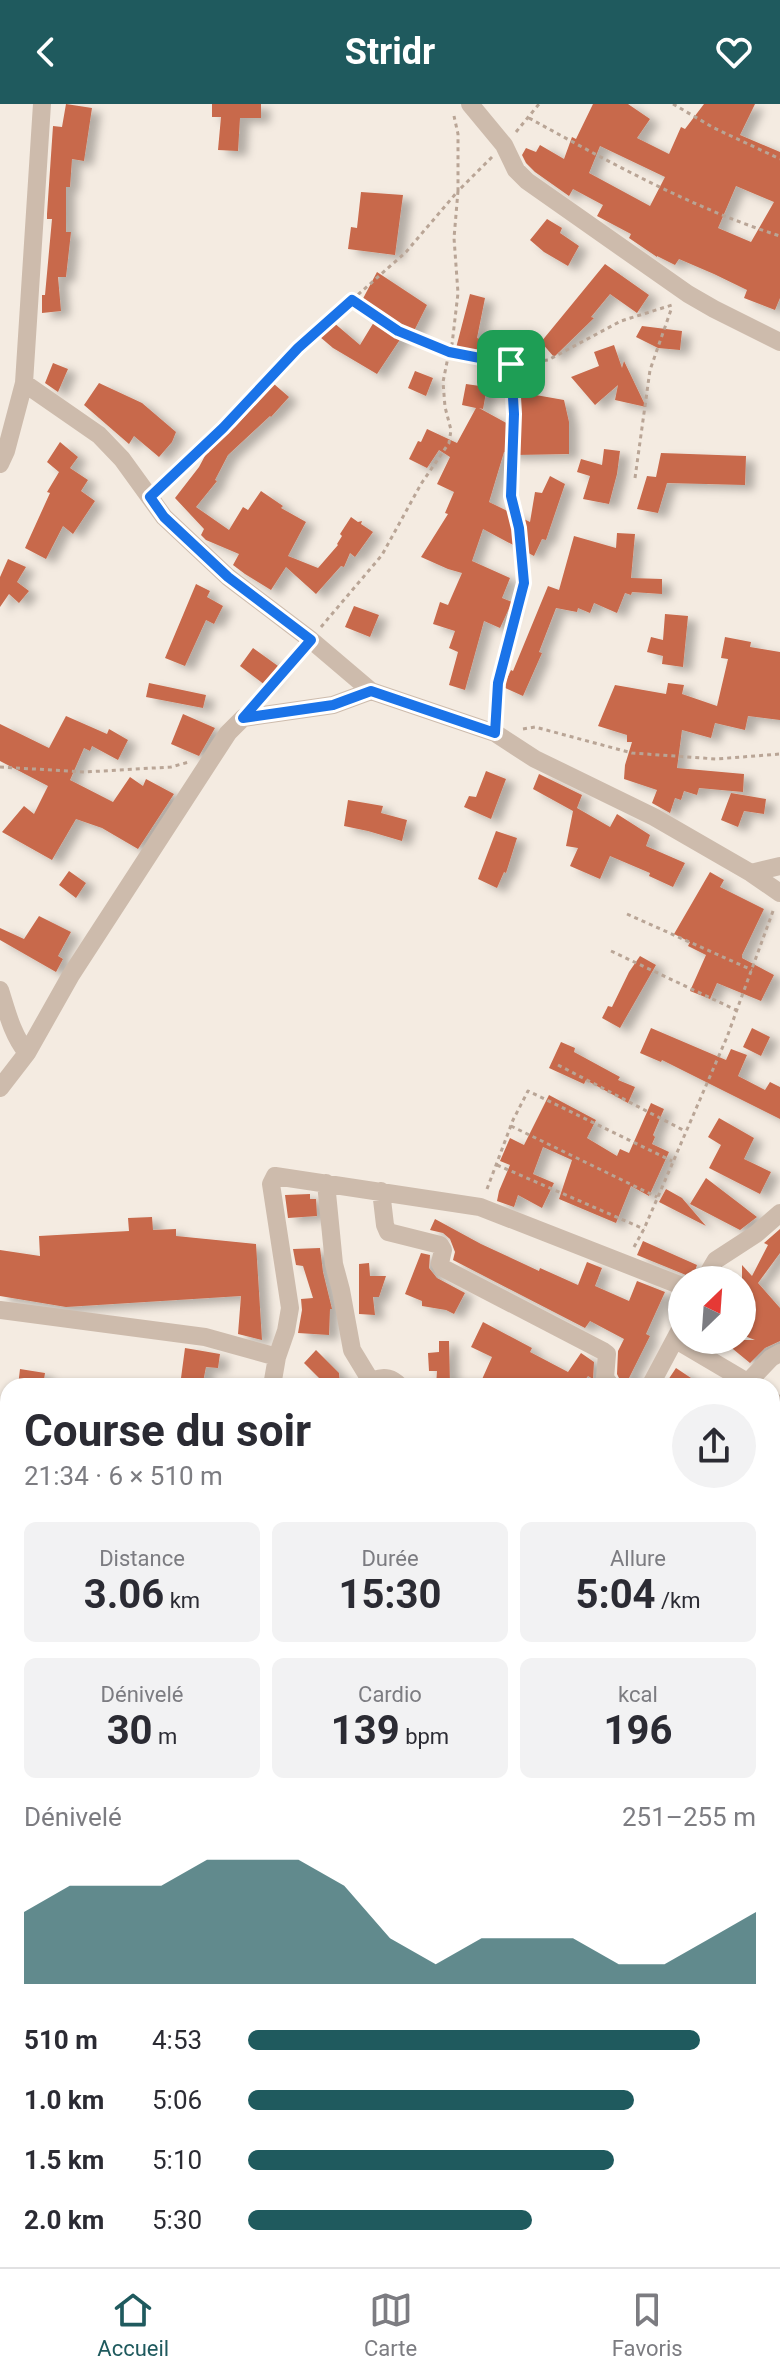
<!DOCTYPE html>
<html lang="fr">
<head>
<meta charset="utf-8">
<style>
	body { margin:0; font-family:Roboto,sans-serif; background:#f2f2f3; color:#2b2b33; height:100vh; display:flex; flex-direction:column; font-size:30px; white-space:nowrap }
	* { box-sizing:border-box; margin:0 }
	p { font-size:26px; color:#7c7c81 }
	.icon { flex:none; width:44px; height:44px; fill:none; stroke:currentColor; stroke-width:2; stroke-linecap:round; stroke-linejoin:round }
	.map { position:relative; flex:1; overflow:hidden }
	.drawer { position:absolute; left:0px; top:1274px; width:780px; height:890px; display:flex; flex-direction:column; background:#fff; border-radius:24px 24px 0 0; box-shadow:0 2px 6px #0004 }
	.drawer>* { flex:none }
	.needle { width:52px; rotate:25deg }
	.tools { position:absolute; left:668px; top:1162px; display:grid; gap:16px }
	.tools a { display:grid; place-items:center; width:88px; height:88px; border-radius:50%; background:#fff; box-shadow:0 2px 6px #0004; font-size:40px }
	.pin { position:absolute; display:grid; place-items:center; width:68px; height:68px; color:#fff; margin:-34px; border-radius:16px; box-shadow:0 4px 12px #0006 }
	.round { display:grid; place-items:center; flex:none; width:84px; height:84px; border-radius:42px; background:#f2f2f3 }
	.overview { display:flex; align-items:center; justify-content:space-between; height:136px; padding:0 24px }
	h1 { font-size:44px; font-weight:700; line-height:60px }
	.stats { display:grid; grid-template-columns:repeat(3,1fr); gap:12px; height:136px; padding:8px 24px }
	.stats div { display:grid; align-content:center; border-radius:12px; background:#f2f2f3; text-align:center }
	.stats b { font-size:40px; font-weight:700 }
	.stats small { font-size:22px; font-weight:400 }
	.stats p { font-size:22px }
	.chart { height:224px; padding:16px 24px }
	.chart p { display:flex; justify-content:space-between }
	.chart svg { width:100%; height:144px; margin-top:8px; fill:#1f5a5e; opacity:.7 }
	ul { padding:0 24px; list-style:none; font-size:26px }
	li { display:grid; grid-template-columns:128px 96px 1fr; align-items:center; height:60px }
	li i { height:20px; border-radius:10px; background:#1f5a5e }
	header { display:flex; justify-content:space-between; align-items:center; height:104px; padding:0 24px; background:#1f5a5e; color:#fff; font-size:36px; font-weight:700 }
	.dock { display:flex; justify-content:space-around; align-items:center; height:112px; border-top:2px solid #e1e1e2; background:#fff; font-size:22px; color:#7c7c81 }
	.dock a { display:grid; justify-items:center; gap:4px }
	.dock .active { color:#1f5a5e }
	.map>svg:first-child { display:block }
</style>
</head>
<body>
<header><svg class="icon" aria-label="back" viewBox="0 0 24 24"><path d="M15 5l-7 7 7 7"/></svg>Stridr<svg class="icon" aria-label="heart" viewBox="0 0 24 24"><path d="M12 20l-8-8c-3-5 5-10 8-4 3-6 11-1 8 4z"/></svg></header>
<div class="map">
<svg width="780" height="2163" viewBox="0 0 780 2163">
	<defs>
		<filter id="shadow"><feDropShadow dx="9" dy="5" stdDeviation="4" flood-color="#0004"/></filter>
	</defs>
	<rect width="100%" height="100%" fill="#f4ebe1"/>
	<!-- building -->
	<path fill="#c8694b" fill-rule="evenodd" filter="url(#shadow)" d="M 66,0 L 92,4 L 84,57 L 72,55 L 70,83 L 66,83 L 66,128 L 71,128 L 66,173 L 58,173 L 61,207 L 42,209 L 42,191 L 45,191 L 52,115 L 47,115 L 47,110 L 53,22 L 62,23 Z
		M 212,0 L 261,0 L 261,14 L 240,14 L 238,47 L 218,46 L 221,13 L 212,13 Z
		M 593,0 L 628,0 L 650,15 L 637,34 L 669,50 L 681,23 L 685,25 L 704,0 L 755,0 L 740,31 L 780,48 L 780,194 L 775,206 L 744,194 L 747,186 L 714,170 L 679,155 L 675,161 L 657,152 L 657,153 L 629,134 L 631,130 L 597,112 L 603,101 L 573,85 L 569,92 L 535,68 L 526,59 L 522,51 L 526,44 L 536,48 L 540,41 L 564,55 L 572,33 L 576,35 ZM 600,42 L 665,73 L 650,102 L 589,69 ZM 736,82 L 774,98 L 751,138 L 718,124 Z
		M 361,88 L 403,91 L 395,151 L 348,145 L 351,123 L 357,124 Z
		M 547,115 L 562,124 L 560,129 L 579,142 L 568,162 L 544,148 L 530,136 Z
		M 605,160 L 649,191 L 637,209 L 610,190 L 591,213 L 594,214 L 554,253 L 541,238 Z
		M 377,168 L 427,201 L 410,235 L 403,231 L 377,270 L 333,244 L 320,233 L 333,218 L 360,241 L 377,213 L 358,204 Z
		M 470,190 L 485,194 L 477,234 L 480,235 L 475,253 L 455,248 Z
		M 642,222 L 682,227 L 680,246 L 658,244 L 636,233 Z
		M 614,241 L 622,264 L 624,257 L 646,303 L 615,296 L 618,281 L 595,301 L 571,273 L 599,262 L 594,248 Z
		M 53,259 L 68,265 L 58,288 L 45,279 Z
		M 415,267 L 433,274 L 426,292 L 408,284 Z
		M 99,279 L 142,299 L 176,328 L 172,338 L 159,353 L 134,332 L 129,340 L 84,301 Z
		M 274,280 L 289,293 L 271,313 L 270,312 L 228,351 L 215,376 L 217,377 L 196,403 L 229,426 L 243,403 L 248,406 L 261,387 L 283,402 L 281,404 L 306,418 L 288,452 L 318,464 L 338,441 L 337,440 L 342,432 L 340,430 L 351,413 L 358,418 L 362,417 L 361,420 L 373,428 L 355,453 L 350,449 L 344,463 L 341,462 L 316,490 L 286,463 L 271,486 L 245,470 L 233,461 L 239,450 L 206,436 L 201,431 L 204,425 L 175,394 L 199,363 L 207,348 L 208,349 L 216,338 L 235,323 Z
		M 466,280 L 487,283 L 483,305 L 479,304 L 510,321 L 513,297 L 530,290 L 564,296 L 569,318 L 569,350 L 515,351 L 504,348 L 489,398 L 530,418 L 535,388 L 542,389 L 550,372 L 565,380 L 546,436 L 542,435 L 534,452 L 483,425 L 472,457 L 510,474 L 502,494 L 512,498 L 500,524 L 484,517 L 465,586 L 449,581 L 458,548 L 449,544 L 455,527 L 433,520 L 440,498 L 448,501 L 462,469 L 448,465 L 421,453 L 448,410 L 445,409 L 454,388 L 437,380 L 450,353 L 439,346 L 427,364 L 409,355 L 418,337 L 421,338 L 427,325 L 457,339 L 476,304 L 462,301 Z
		M 60,338 L 78,353 L 70,364 L 88,376 L 81,387 L 95,397 L 73,430 L 63,422 L 46,455 L 25,444 L 50,389 L 47,388 L 59,368 L 47,358 Z
		M 604,345 L 620,347 L 617,370 L 609,400 L 583,395 L 590,372 L 577,368 L 581,355 L 602,361 Z
		M 661,349 L 746,352 L 745,381 L 667,379 L 658,409 L 637,405 L 647,372 L 656,373 Z
		M 617,429 L 635,430 L 631,474 L 662,475 L 662,490 L 632,488 L 631,491 L 625,489 L 617,509 L 594,499 L 590,509 L 578,504 L 577,508 L 556,504 L 539,548 L 542,549 L 523,592 L 503,583 L 511,566 L 513,567 L 548,482 L 559,486 L 574,432 L 616,444 Z
		M 8,455 L 26,463 L 17,478 L 29,487 L 19,499 L 9,490 L 0,503 L 0,473 Z
		M 196,480 L 210,487 L 207,493 L 223,502 L 214,520 L 206,516 L 185,562 L 165,554 Z
		M 354,502 L 379,511 L 370,533 L 345,523 Z
		M 665,510 L 688,512 L 683,563 L 662,560 L 663,552 L 647,548 L 651,533 L 663,536 Z
		M 725,533 L 751,538 L 750,543 L 780,548 L 780,616 L 748,612 L 745,626 L 715,619 L 711,634 L 682,626 L 677,664 L 744,670 L 743,688 L 699,684 L 697,691 L 684,687 L 681,696 L 675,694 L 670,709 L 652,699 L 657,686 L 624,675 L 625,661 L 632,638 L 627,638 L 627,631 L 598,622 L 615,581 L 666,590 L 668,579 L 684,581 L 682,590 L 717,602 L 728,555 L 721,554 Z
		M 253,544 L 278,562 L 265,581 L 240,562 Z
		M 149,579 L 206,591 L 203,604 L 146,593 Z
		M 183,610 L 215,624 L 199,652 L 171,640 Z
		M 66,612 L 107,630 L 109,625 L 128,636 L 118,656 L 92,642 L 90,647 L 84,644 L 70,676 L 113,698 L 130,673 L 143,682 L 146,675 L 174,690 L 138,745 L 102,724 L 76,715 L 52,756 L 2,728 L 24,702 L 34,710 L 48,682 L 0,657 L 0,620 L 49,644 Z
		M 486,667 L 506,675 L 491,715 L 464,703 L 469,692 L 476,693 Z
		M 539,670 L 582,691 L 577,704 L 610,723 L 617,710 L 650,731 L 646,742 L 685,759 L 673,783 L 649,772 L 650,769 L 610,752 L 600,775 L 570,762 L 578,744 L 566,742 L 573,707 L 533,685 Z
		M 731,689 L 766,695 L 764,710 L 744,707 L 738,723 L 721,716 Z
		M 348,696 L 383,702 L 381,709 L 407,716 L 402,737 L 368,727 L 344,722 Z
		M 496,727 L 517,734 L 506,769 L 504,768 L 497,784 L 478,775 Z
		M 69,767 L 86,779 L 76,794 L 59,781 Z
		M 710,768 L 724,776 L 720,783 L 764,805 L 742,851 L 742,854 L 774,871 L 761,897 L 717,879 L 710,895 L 690,887 L 706,851 L 688,842 L 690,838 L 674,830 Z
		M 39,812 L 71,828 L 58,852 L 63,855 L 56,868 L 0,836 L 0,824 L 24,835 Z
		M 640,852 L 656,861 L 620,924 L 602,914 L 608,902 L 612,903 L 629,868 Z
		M 651,924 L 726,956 L 731,945 L 747,951 L 738,972 L 765,986 L 770,978 L 780,983 L 780,1015 L 662,956 L 661,958 L 640,949 Z
		M 752,924 L 770,933 L 761,952 L 743,943 Z
		M 561,938 L 575,944 L 574,948 L 620,973 L 618,976 L 635,983 L 628,999 L 586,976 L 584,980 L 549,964 Z
		M 549,991 L 596,1016 L 587,1034 L 617,1052 L 620,1045 L 629,1049 L 651,999 L 664,1005 L 653,1031 L 655,1033 L 652,1040 L 669,1048 L 649,1092 L 631,1082 L 616,1119 L 559,1095 L 572,1056 L 543,1043 L 533,1070 L 554,1079 L 542,1104 L 518,1091 L 514,1103 L 497,1097 L 499,1087 L 510,1061 L 500,1057 L 510,1034 L 524,1041 Z
		M 719,1014 L 754,1034 L 744,1055 L 771,1068 L 760,1090 L 709,1064 L 721,1041 L 708,1033 Z
		M 706,1074 L 757,1113 L 740,1126 L 690,1100 Z
		M 666,1085 L 682,1094 L 706,1122 L 659,1098 Z
		M 310,1090 L 310,1095 L 316,1095 L 317,1112 L 288,1114 L 285,1091 Z
		M 152,1113 L 153,1126 L 176,1125 L 176,1132 L 256,1140 L 262,1236 L 238,1230 L 241,1192 L 66,1203 L 0,1192 L 0,1146 L 40,1152 L 39,1132 L 129,1127 L 128,1114 Z
		M 435,1115 L 481,1140 L 539,1167 L 540,1164 L 578,1181 L 587,1158 L 602,1164 L 595,1182 L 629,1197 L 637,1177 L 665,1188 L 646,1230 L 650,1232 L 626,1280 L 629,1282 L 623,1282 L 617,1270 L 618,1247 L 624,1235 L 590,1217 L 585,1224 L 453,1156 L 455,1148 L 450,1135 L 443,1129 L 430,1126 Z
		M 780,1125 L 780,1149 L 758,1179 L 780,1204 L 780,1237 L 765,1244 L 750,1259 L 722,1236 L 755,1236 L 742,1231 L 742,1161 L 752,1172 L 768,1141 L 764,1139 Z
		M 643,1137 L 697,1161 L 692,1176 L 686,1171 L 637,1151 Z
		M 320,1144 L 323,1168 L 332,1205 L 330,1205 L 329,1231 L 298,1229 L 302,1206 L 301,1195 L 313,1194 L 303,1162 L 296,1161 L 293,1145 Z
		M 421,1149 L 430,1151 L 429,1164 L 437,1174 L 465,1189 L 454,1210 L 446,1206 L 422,1202 L 422,1197 L 405,1190 Z
		M 369,1159 L 370,1172 L 386,1172 L 379,1193 L 373,1193 L 375,1211 L 359,1210 L 359,1160 Z
		M 483,1218 L 532,1244 L 530,1248 L 568,1268 L 581,1249 L 594,1258 L 593,1275 L 588,1272 L 585,1276 L 596,1282 L 479,1282 L 492,1253 L 471,1243 Z
		M 439,1237 L 449,1237 L 450,1282 L 436,1282 L 437,1267 L 429,1267 L 428,1249 L 439,1248 Z
		M 185,1244 L 220,1250 L 218,1264 L 206,1263 L 203,1278 L 181,1274 Z
		M 316,1246 L 339,1269 L 340,1282 L 327,1282 L 304,1259 Z
		M 676,1264 L 703,1282 L 664,1282 Z
		M 20,1265 L 45,1269 L 43,1282 L 18,1282 Z"/>
	<g fill="none" stroke-linecap="round" stroke-linejoin="round">
		<!-- path -->
		<path stroke="#b9a596" stroke-width="3" stroke-dasharray="4 4" stroke-linecap="butt" d="M 673,0 L 714,24 L 780,55
			M 529,14 C 609,58 692,104 780,132
			M 516,28 L 539,0
			M 492,53 L 458,87 L 454,134 L 458,189 L 451,249 L 511,260 L 514,310 L 511,392 L 519,424 L 524,479 L 498,579 L 496,610
			M 352,196 L 398,227 L 449,248
			M 512,260 L 548,256 L 621,217 L 672,201
			M 635,374 L 650,266 L 672,203
			M 164,381 L 223,324 L 298,244 L 406,148 L 458,87 L 458,30 L 454,12
			M 321,523 L 382,451 L 421,380 L 449,339 L 451,326 L 445,303 L 443,278 L 449,248 L 451,249
			M 261,593 L 298,550
			M 523,625 L 535,623 L 632,649 L 716,655 L 780,650
			M 0,663 L 85,668 L 171,663 L 189,658
			M 627,810 L 752,866
			M 611,847 L 736,906
			M 558,961 L 685,1027
			M 511,1022 L 657,1093
			M 497,1061 L 644,1125
			M 487,1085 L 513,1016 L 528,987 L 672,1057
			M 634,1143 L 644,1125 L 727,933 L 773,807"/>
		<!-- minor -->
		<path stroke="#cdbbac" stroke-width="18" d="M 470,0 L 504,41 L 516,66 L 527,77 L 688,190 L 714,205 L 780,238
			M 24,279 L 99,331 L 122,355 L 164,413 L 228,473 L 311,536 L 371,587 L 495,629 L 535,655 L 654,713 L 751,769 L 780,789
			M 0,360 L 6,347 L 24,279 L 42,0
			M 751,769 L 780,762
			M 0,886 C 7,908 12,930 27,949 L 0,984
			M 27,949 L 71,871 L 228,629 L 243,614 L 333,601 L 371,587
			M 326,1079 L 334,1160 L 341,1186 L 352,1246 L 369,1274 L 374,1276 C 385,1272 392,1274 400,1282
			M 381,1087 L 385,1121 L 388,1128 L 440,1141 L 443,1146 L 440,1159 L 443,1164 L 603,1247 L 607,1250 L 605,1274 L 611,1282
			M 704,1176 L 716,1156 L 756,1130 L 780,1109
			M 0,1206 L 205,1233 L 277,1253 L 272,1282
			M 676,1236 L 754,1282
			M 277,1253 L 286,1227 L 290,1204 L 271,1080 L 275,1072 L 480,1103 L 682,1182
			M 748,1278 L 771,1254 L 780,1249
			M 650,1282 L 682,1222
			M 772,1296 L 780,1303
			M 772,1424 L 780,1433
			M 777,1495 L 780,1511
			M 0,1603 L 8,1605
			M 772,1675 L 780,1677
			M 0,1779 L 8,1784
			M 772,1819 L 780,1815
			M 0,1829 L 8,1828
			M 0,2098 L 8,2102
			M 772,2128 L 780,2145
			M 221,2156 L 232,2163
			M 359,2156 L 366,2163
			M 490,2156 L 508,2163
			M 724,2156 L 755,2163
			M 465,2163 L 470,2156
			M 539,2163 L 542,2156"/>
	</g>
	<g fill="none" stroke-linecap="round" stroke-linejoin="round">
		<!-- route casing -->
		<g stroke="#fff" stroke-width="16">
			<path id="route" d="M 352,196 L 398,227 L 449,248 L 511,260 L 514,310 L 511,392 L 519,424 L 524,479 L 498,579 L 495,629 L 371,587 L 333,601 L 243,614 L 311,536 L 228,473 L 164,413 L 150,393 L 223,324 L 298,244 Z"/>
		</g>
		<!-- route -->
		<use href="#route" stroke="#1a73e8" stroke-width="10"/>
	</g>
</svg>
<div class="tools">
<a><svg class="needle" viewBox="-14 -14 28 28"><path d="M0-13l5 13h-10z" fill="#e53935"/><path d="M0 13l5-13h-10z" fill="#7c7c81"/></svg></a>
</div>
<div class="pin" style="left:511px;top:260px;background:#1e9e55"><svg class="icon" aria-label="arrive" viewBox="0 0 24 24"><path d="M6 21V4h12l-3 4 3 4H6"/></svg></div>
<section class="drawer">
<div class="overview"><div><h1>Course du soir</h1><p>21:34 · 6 × 510 m</p></div><a class="round"><svg class="icon" aria-label="share" viewBox="0 0 24 24"><path d="M12 15V3M7 8l5-5 5 5M5 13v7h14v-7"/></svg></a></div>
<div class="stats">
<div><p>Distance</p><b>3.06<small> km</small></b></div>
<div><p>Durée</p><b>15:30</b></div>
<div><p>Allure</p><b>5:04<small> /km</small></b></div>
</div>
<div class="stats">
<div><p>Dénivelé</p><b>30<small> m</small></b></div>
<div><p>Cardio</p><b>139<small> bpm</small></b></div>
<div><p>kcal</p><b>196</b></div>
</div>
<div class="chart"><p><span>Dénivelé</span>251–255 m</p>
<svg viewBox="0 0 160 44" preserveAspectRatio="none"><path d="M0 44V22L10 14L20 14L30 14L40 6L50 6L60 6L70 14L80 30L90 38L100 30L110 30L120 30L130 38L140 38L150 30L160 22V44z"/></svg>
</div>
<ul>
<li><b>510 m</b>4:53<i style="width:89%"></i></li>
<li><b>1.0 km</b>5:06<i style="width:76%"></i></li>
<li><b>1.5 km</b>5:10<i style="width:72%"></i></li>
<li><b>2.0 km</b>5:30<i style="width:56%"></i></li>
</ul>
</section>
</div>
<nav class="dock">
<a class="active"><svg class="icon" aria-label="home" viewBox="0 0 24 24"><path d="M3 11l9-7 9 7M6 9v11h12V9"/></svg>Accueil</a>
<a><svg class="icon" aria-label="map" viewBox="0 0 24 24"><path d="M3 6l6-2 6 2 6-2v14l-6 2-6-2-6 2zM9 4v14M15 6v14"/></svg>Carte</a>
<a><svg class="icon" aria-label="saved" viewBox="0 0 24 24"><path d="M7 4h10v16l-5-4-5 4z"/></svg>Favoris</a>
</nav>
</body>
</html>
